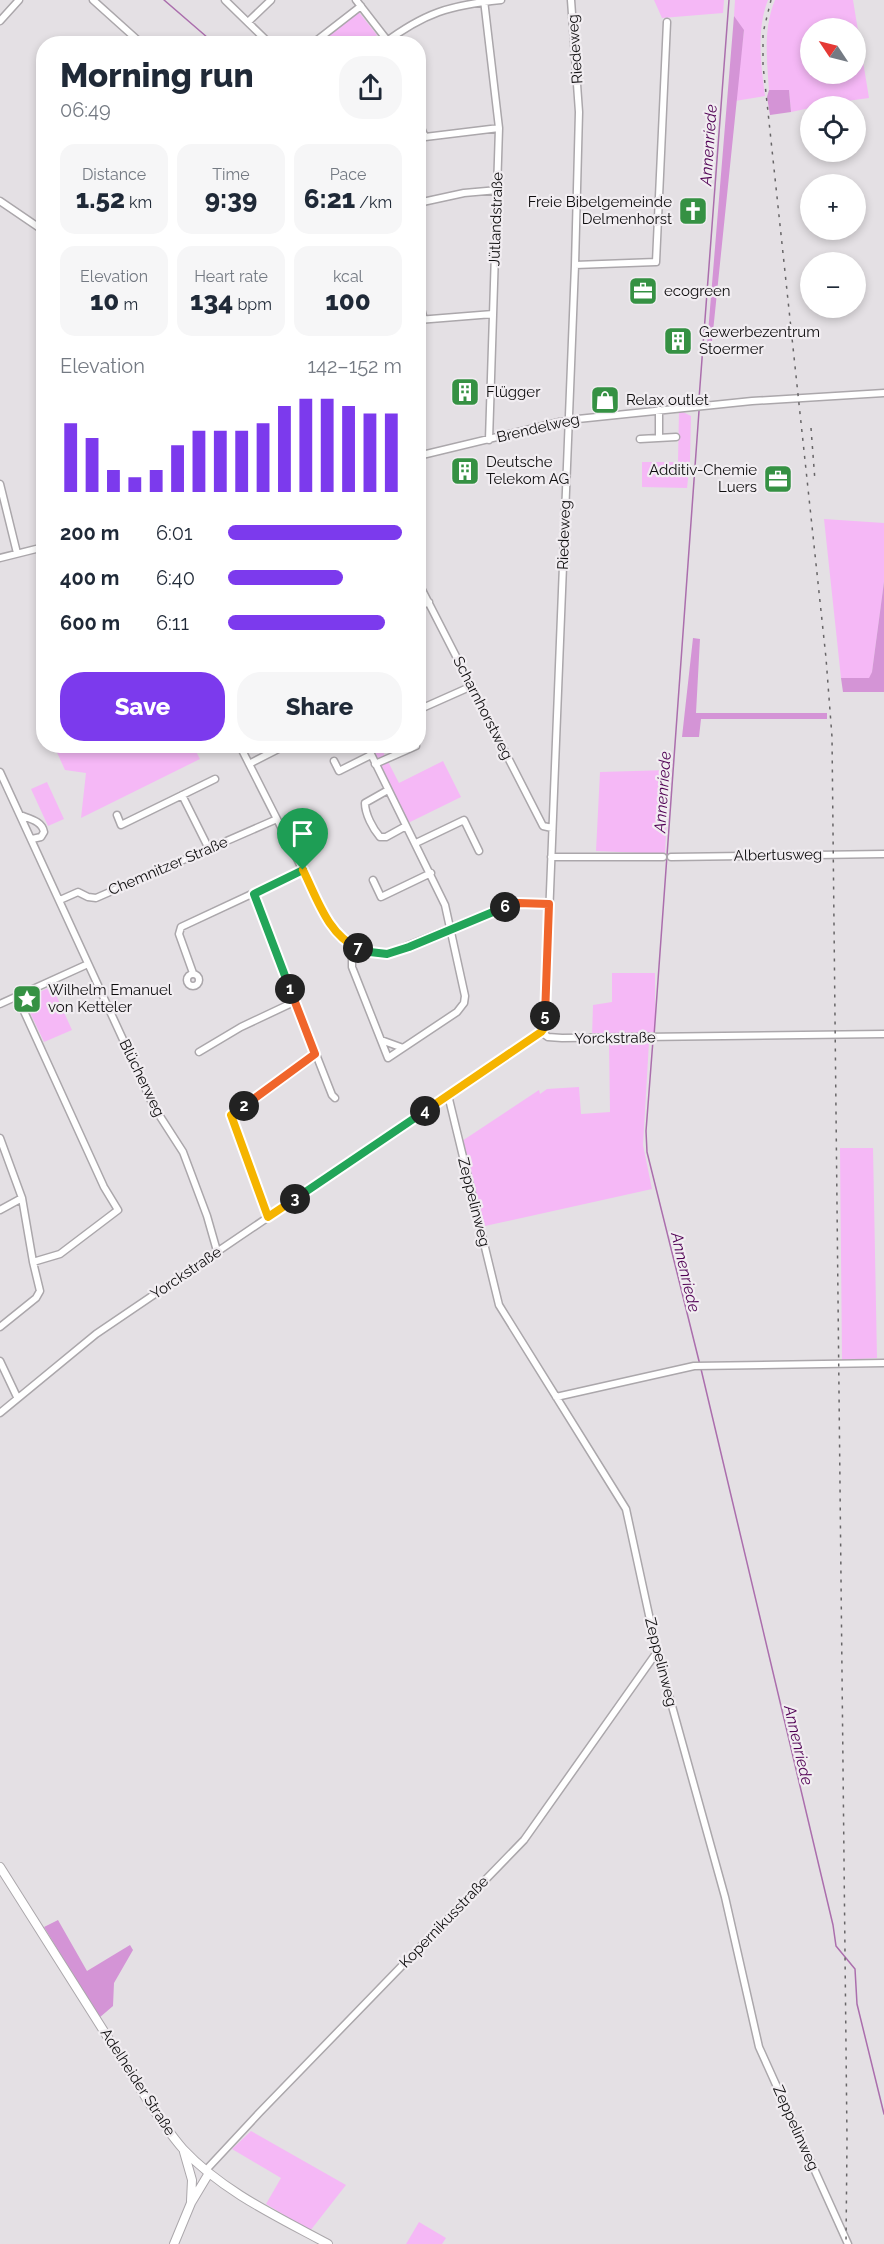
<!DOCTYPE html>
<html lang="en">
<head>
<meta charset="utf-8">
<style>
	body { margin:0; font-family:Raleway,sans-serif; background:#f6f6f7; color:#1f2937; height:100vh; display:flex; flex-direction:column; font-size:22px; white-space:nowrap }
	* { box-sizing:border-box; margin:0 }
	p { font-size:20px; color:#747a83 }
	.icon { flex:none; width:33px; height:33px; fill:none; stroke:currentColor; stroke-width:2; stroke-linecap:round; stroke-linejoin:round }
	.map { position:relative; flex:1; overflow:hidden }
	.drawer { position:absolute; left:36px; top:36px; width:390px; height:717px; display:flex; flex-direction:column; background:#fff; border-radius:24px; box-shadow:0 3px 9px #0003 }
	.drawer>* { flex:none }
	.needle { width:39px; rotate:305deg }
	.tools { position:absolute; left:800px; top:18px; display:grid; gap:12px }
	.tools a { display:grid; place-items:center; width:66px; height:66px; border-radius:50%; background:#fff; box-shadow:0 3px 9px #0003; font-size:30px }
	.pin { position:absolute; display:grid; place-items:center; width:51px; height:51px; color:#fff; margin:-62px -26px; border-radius:50% 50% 50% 0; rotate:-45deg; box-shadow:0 0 6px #0007 }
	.pin .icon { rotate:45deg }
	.km { position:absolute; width:30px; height:30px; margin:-15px; border-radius:50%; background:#222; color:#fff; font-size:16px; line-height:30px; text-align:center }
	.round { display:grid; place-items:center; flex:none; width:63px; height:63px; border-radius:24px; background:#f6f6f7 }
	.summary { display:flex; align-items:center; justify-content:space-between; height:102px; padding:0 24px }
	h1 { font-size:33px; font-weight:800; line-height:45px }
	.stats { display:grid; grid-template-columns:repeat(3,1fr); gap:9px; height:102px; padding:6px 24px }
	.stats div { display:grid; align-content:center; border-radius:15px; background:#f6f6f7; text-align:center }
	.stats b { font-size:26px; font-weight:800 }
	.stats small { font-size:16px; font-weight:400 }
	.stats p { font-size:16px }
	.chart { height:168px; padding:12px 24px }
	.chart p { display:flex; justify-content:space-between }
	.chart svg { width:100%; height:108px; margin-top:6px; stroke:#7c3aed; stroke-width:6 }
	.cta { display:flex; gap:12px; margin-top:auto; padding:12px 24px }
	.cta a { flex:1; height:69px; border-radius:24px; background:#7c3aed; color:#fff; font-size:24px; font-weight:800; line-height:69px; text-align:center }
	.cta a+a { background:#f6f6f7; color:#1f2937 }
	ul { padding:0 24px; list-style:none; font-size:20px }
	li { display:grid; grid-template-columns:96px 72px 1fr; align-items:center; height:45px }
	li i { height:15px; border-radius:8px; background:#7c3aed }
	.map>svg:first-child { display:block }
</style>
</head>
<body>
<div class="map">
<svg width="884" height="2244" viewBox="0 0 884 2244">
	<rect width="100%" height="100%" fill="#e4e0e4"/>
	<!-- green -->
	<path fill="#f5b8f6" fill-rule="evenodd" d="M 654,0 L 724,0 L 723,13 L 662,18 Z
		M 735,0 L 768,0 C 756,30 761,65 765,96 L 735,101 L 744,31 L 734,16 Z
		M 775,0 L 853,0 L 869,98 L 810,106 L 810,108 L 791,112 L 789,90 L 769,90 C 767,60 763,29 775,0 ZM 810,28 L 855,28 L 855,74 L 810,74 Z
		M 358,11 L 377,35 L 366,43 L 317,44 Z
		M 679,410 L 691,416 L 690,461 L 687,488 L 642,487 L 642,462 L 678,462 Z
		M 824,519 L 884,523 L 884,582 L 872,672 L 870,678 L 841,678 Z
		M 54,746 L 193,746 L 200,759 L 81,818 L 86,773 L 65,770 Z
		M 363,746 L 380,746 L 399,783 L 443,761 L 461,797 L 402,826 Z
		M 669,770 L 665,854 L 596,851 L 600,772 Z
		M 47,782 L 64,819 L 48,826 L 31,789 Z
		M 612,973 L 655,973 L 655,1032 L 592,1037 L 593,1005 L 612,1002 Z
		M 52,986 L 72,1030 L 44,1042 L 24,1000 L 27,996 L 30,997 Z
		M 609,1042 L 649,1042 L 643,1145 L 652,1189 L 485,1226 L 462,1141 L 539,1090 L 540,1094 L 547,1089 L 579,1087 L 581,1114 L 610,1112 Z
		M 840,1148 L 873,1148 L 877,1358 L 842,1360 Z
		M 251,2131 L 346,2185 L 310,2231 L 266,2204 L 281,2178 L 232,2149 Z
		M 419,2222 L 446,2238 L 442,2244 L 406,2244 Z"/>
	<!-- forest -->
	<path fill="#d494d6" d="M 734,16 L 744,30 L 711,351 L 707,345 Z
		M 769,90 L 789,90 L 791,112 L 770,115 L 767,97 Z
		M 884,582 L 884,692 L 843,692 L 841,678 L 869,678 L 872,672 Z
		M 693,638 L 700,639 L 696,713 L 827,713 L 827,719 L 701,719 L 699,737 L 682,737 Z
		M 58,1920 L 87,1971 L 130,1945 L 133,1950 L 114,1983 L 113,2006 L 99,2018 L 44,1927 Z"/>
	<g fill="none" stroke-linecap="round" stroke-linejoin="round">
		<!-- stream -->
		<path stroke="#ab6ead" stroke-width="1.5" d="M 164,0 L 215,44
			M 699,399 L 729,0
			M 654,1036 L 699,411
			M 653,1040 L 646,1131 L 647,1152 L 700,1365
			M 701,1369 L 833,1925 L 836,1946 L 855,1969 L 857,2004 L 884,2114"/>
		<!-- minor casing -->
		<g stroke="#aba7ab" stroke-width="9">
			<path id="minor" d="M 93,0 L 142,44
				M 225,0 L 270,44
				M 356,0 L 387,40
				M 484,0 L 499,128 L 489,440
				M 0,21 L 19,0
				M 248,22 L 271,0
				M 312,44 L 361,6
				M 383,44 C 424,13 450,5 501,0
				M 418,121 L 425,137 L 499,128
				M 0,201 L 44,231
				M 418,203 L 464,193 L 498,190
				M 575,265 L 656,262 L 667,22
				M 418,297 L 424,320
				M 418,320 L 493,314
				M 659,410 L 659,438
				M 640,439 L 676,437
				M 418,456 L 568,420 L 752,401 L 884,393
				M 0,484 L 17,553
				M 0,558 L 44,547
				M 418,582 L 543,826 L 552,828
				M 418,607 L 429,602
				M 418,710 L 472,686
				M 240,746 L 329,922 C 345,943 361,952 387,954 L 504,907 L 517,903 L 549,904
				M 334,761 L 339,771 L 371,755
				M 249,764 L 284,746
				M 375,764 L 416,746
				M 0,772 L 154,1107 L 183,1152 L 207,1216 L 217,1251
				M 388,790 L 365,803 C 365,814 373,829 380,837 L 386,837 L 406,826
				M 182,795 L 209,849
				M 20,815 C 30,819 42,821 44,832 L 41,837 L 32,839
				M 117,815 L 121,825 L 215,779
				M 416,843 L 464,820 L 479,851
				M 551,857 L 663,857
				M 671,857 L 884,854
				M 373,880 L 381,897 L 431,873
				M 253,894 L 332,1095 L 335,1098
				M 60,900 L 78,892 L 88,897 L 96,898 L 277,819
				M 355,947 L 352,957 L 352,967 L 388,1058 L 457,1012 L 464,1003 L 465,996 L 445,905 L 367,746
				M 193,973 L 179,934 L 181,927 L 303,870
				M187 980a6 6 0 1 1 12 0a6 6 0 1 1-12 0Z
				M 17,996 L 104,1187 L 118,1210 L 60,1254 L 33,1262
				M 0,1004 L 88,964
				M 541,1032 L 544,1028 L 545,1017 L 575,265 L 579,112 L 571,0
				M 541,1032 L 548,1037 L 562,1038 L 884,1034
				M 381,1040 L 403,1048
				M 199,1052 L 241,1027 L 294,1002
				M 448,1095 L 499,1305 L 626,1509 L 657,1652 L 725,1897 L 759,2047 L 848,2244
				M 0,1138 L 22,1198 L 33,1262 L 40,1291 L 36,1298 L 0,1327
				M 0,1210 L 22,1198
				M 268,1217 L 231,1115 L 315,1054
				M 0,1361 L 17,1397
				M 556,1397 L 694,1366 L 884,1363
				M 0,1413 L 96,1334 L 541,1032
				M 206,2170 L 260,2112 L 524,1840 L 657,1652"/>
		</g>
		<!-- major casing -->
		<g stroke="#aba7ab" stroke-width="10">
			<path id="major" d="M 0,1867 L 155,2112 C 164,2124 173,2138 183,2149 C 222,2191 278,2217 328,2244
				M 184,2152 L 192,2180 L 191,2201
				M 174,2244 L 191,2203 L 209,2173"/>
		</g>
		<!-- minor -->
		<use href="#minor" stroke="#fff" stroke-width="6"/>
		<!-- major -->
		<use href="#major" stroke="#fff" stroke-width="8"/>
		<!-- rail -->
		<path stroke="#676567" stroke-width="1.5" stroke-dasharray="3 6" stroke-linecap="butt" d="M 771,0 L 763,33 L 763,65 L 826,658 L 832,737 L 847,2140 L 846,2244
			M 811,428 L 815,481"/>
	</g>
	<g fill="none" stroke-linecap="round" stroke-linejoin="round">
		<!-- split-1 casing -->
		<g stroke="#fff" stroke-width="12">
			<path id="split-1" d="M 290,989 L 254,894 L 303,870"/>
		</g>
		<!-- split-2 casing -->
		<g stroke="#fff" stroke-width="12">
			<path id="split-2" d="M 244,1106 L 315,1054 L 290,989"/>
		</g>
		<!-- split-3 casing -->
		<g stroke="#fff" stroke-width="12">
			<path id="split-3" d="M 244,1106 L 231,1115 L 268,1217 L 295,1199"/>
		</g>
		<!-- split-4 casing -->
		<g stroke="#fff" stroke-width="12">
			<path id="split-4" d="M 295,1199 L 425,1111"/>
		</g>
		<!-- split-5 casing -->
		<g stroke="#fff" stroke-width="12">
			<path id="split-5" d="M 425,1111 L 541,1032 L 544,1028 L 545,1016"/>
		</g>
		<!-- split-6 casing -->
		<g stroke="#fff" stroke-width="12">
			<path id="split-6" d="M 505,907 L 518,903 L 549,904 L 545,1016"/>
		</g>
		<!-- split-7 casing -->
		<g stroke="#fff" stroke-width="12">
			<path id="split-7" d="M 358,948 L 370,952 L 387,954 L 409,947 L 505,907"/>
		</g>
		<!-- split-8 casing -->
		<g stroke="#fff" stroke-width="12">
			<path id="split-8" d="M 303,870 C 317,898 328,935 358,948"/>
		</g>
		<!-- split-1 -->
		<use href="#split-1" stroke="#22a559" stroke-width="8"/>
		<!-- split-2 -->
		<use href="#split-2" stroke="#f0652b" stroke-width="8"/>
		<!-- split-3 -->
		<use href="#split-3" stroke="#f5b400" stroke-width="8"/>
		<!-- split-4 -->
		<use href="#split-4" stroke="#22a559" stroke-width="8"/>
		<!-- split-5 -->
		<use href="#split-5" stroke="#f5b400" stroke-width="8"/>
		<!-- split-6 -->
		<use href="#split-6" stroke="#f0652b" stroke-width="8"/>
		<!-- split-7 -->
		<use href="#split-7" stroke="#22a559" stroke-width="8"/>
		<!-- split-8 -->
		<use href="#split-8" stroke="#f5b400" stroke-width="8"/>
	</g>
	<!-- icons -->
	<defs>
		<g id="church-square" transform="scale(1.5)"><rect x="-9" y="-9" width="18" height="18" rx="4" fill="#359143" stroke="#f1edf1"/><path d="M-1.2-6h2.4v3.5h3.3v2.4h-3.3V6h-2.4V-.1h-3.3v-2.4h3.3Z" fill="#fff"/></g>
		<g id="office-square" transform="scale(1.5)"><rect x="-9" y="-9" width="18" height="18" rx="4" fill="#359143" stroke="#f1edf1"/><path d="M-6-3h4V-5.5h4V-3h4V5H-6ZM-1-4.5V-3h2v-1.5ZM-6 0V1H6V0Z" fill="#fff"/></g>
		<g id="building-square" transform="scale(1.5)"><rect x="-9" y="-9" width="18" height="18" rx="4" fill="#359143" stroke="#f1edf1"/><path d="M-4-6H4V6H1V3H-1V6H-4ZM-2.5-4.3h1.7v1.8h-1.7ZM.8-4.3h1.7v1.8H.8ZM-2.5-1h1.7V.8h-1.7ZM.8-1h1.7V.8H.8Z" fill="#fff"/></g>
		<g id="shop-square" transform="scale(1.5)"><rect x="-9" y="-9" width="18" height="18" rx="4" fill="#359143" stroke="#f1edf1"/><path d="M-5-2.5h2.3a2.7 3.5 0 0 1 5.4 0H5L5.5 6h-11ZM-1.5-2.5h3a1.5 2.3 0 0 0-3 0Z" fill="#fff"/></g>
		<g id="sight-square" transform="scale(1.5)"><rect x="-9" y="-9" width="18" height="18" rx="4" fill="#359143" stroke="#f1edf1"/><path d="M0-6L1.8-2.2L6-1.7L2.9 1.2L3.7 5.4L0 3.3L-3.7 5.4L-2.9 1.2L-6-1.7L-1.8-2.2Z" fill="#fff"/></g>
	</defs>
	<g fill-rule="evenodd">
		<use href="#church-square" x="693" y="211"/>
		<use href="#office-square" x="643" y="291"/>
		<use href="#building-square" x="678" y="341"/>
		<use href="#building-square" x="465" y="392"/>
		<use href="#shop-square" x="605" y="400"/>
		<use href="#building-square" x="465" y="471"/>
		<use href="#office-square" x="778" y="479"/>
		<use href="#sight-square" x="27" y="999"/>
	</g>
	<g text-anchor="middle" stroke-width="4.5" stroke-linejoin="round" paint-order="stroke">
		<!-- street labels -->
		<g font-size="15" fill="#0e0d0e" stroke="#f1edf1">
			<text transform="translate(575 49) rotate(-94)" y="5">Riedeweg</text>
			<text transform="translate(496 219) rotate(-88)" y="5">Jütlandstraße</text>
			<text transform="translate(538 428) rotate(-13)" y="5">Brendelweg</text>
			<text transform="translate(564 535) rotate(-88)" y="5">Riedeweg</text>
			<text transform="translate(483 708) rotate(63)" y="5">Scharnhorstweg</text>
			<text transform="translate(778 855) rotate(-1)" y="5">Albertusweg</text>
			<text transform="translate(168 866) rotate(-23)" y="5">Chemnitzer Straße</text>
			<text transform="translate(615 1038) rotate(-1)" y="5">Yorckstraße</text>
			<text transform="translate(142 1078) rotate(64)" y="5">Blücherweg</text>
			<text transform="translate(474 1202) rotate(76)" y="5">Zeppelinweg</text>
			<text transform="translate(186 1273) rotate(-34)" y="5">Yorckstraße</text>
			<text transform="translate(661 1662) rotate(76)" y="5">Zeppelinweg</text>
			<text transform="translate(444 1922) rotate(-46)" y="5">Kopernikusstraße</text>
			<text transform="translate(138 2082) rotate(57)" y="5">Adelheider Straße</text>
			<text transform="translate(796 2128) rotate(66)" y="5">Zeppelinweg</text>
		</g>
		<!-- poi labels -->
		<g font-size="15" fill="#0e0d0e" stroke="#f1edf1" text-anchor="start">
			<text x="672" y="207" text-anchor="end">Freie Bibelgemeinde<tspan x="672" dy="17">Delmenhorst</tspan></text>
			<text x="664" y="296">ecogreen</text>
			<text x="699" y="337">Gewerbezentrum<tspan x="699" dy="17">Stoermer</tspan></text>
			<text x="486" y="397">Flügger</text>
			<text x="626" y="405">Relax outlet</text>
			<text x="486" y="467">Deutsche<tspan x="486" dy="17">Telekom AG</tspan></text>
			<text x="757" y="475" text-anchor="end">Additiv-Chemie<tspan x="757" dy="17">Luers</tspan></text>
			<text x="48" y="995">Wilhelm Emanuel<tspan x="48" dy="17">von Ketteler</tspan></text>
		</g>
		<!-- water labels -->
		<g font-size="16" font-style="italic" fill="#500054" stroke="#f1edf1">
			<text transform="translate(708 145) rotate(-86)" y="6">Annenriede</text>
			<text transform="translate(662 792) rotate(-86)" y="6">Annenriede</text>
			<text transform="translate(686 1272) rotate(77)" y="6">Annenriede</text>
			<text transform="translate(799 1745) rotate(77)" y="6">Annenriede</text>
		</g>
	</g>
</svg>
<div class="tools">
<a><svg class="needle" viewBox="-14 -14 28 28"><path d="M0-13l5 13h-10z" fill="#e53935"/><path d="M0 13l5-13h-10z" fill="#747a83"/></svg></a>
<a><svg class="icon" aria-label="locate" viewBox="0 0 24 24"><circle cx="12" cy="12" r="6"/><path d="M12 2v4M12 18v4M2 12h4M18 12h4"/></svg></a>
<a>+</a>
<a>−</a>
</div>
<div class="pin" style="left:303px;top:870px;background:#1e9e55"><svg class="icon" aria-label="arrive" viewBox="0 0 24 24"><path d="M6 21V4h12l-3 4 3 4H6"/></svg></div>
<b class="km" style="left:290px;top:989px">1</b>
<b class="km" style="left:244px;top:1106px">2</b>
<b class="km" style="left:295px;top:1199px">3</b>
<b class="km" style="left:425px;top:1111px">4</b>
<b class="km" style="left:545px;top:1016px">5</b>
<b class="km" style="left:505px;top:907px">6</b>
<b class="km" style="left:358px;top:948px">7</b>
<section class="drawer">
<div class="summary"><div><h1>Morning run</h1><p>06:49</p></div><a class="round"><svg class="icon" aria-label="share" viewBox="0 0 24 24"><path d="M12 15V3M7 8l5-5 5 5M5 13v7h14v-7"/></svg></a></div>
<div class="stats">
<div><p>Distance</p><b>1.52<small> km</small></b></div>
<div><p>Time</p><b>9:39</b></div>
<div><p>Pace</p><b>6:21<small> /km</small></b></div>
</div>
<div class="stats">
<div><p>Elevation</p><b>10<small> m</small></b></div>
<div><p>Heart rate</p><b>134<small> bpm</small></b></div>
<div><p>kcal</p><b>100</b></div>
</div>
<div class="chart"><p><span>Elevation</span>142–152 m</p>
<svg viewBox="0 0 160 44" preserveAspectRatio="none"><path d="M5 44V16M15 44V22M25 44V35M35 44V38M45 44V35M55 44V25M65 44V19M75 44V19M85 44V19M95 44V16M105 44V9M115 44V6M125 44V6M135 44V9M145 44V12M155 44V12"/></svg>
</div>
<ul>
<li><b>200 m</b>6:01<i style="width:100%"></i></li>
<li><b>400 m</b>6:40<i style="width:66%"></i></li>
<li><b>600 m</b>6:11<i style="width:90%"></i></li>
</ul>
<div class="cta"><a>Save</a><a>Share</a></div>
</section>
</div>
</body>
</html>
